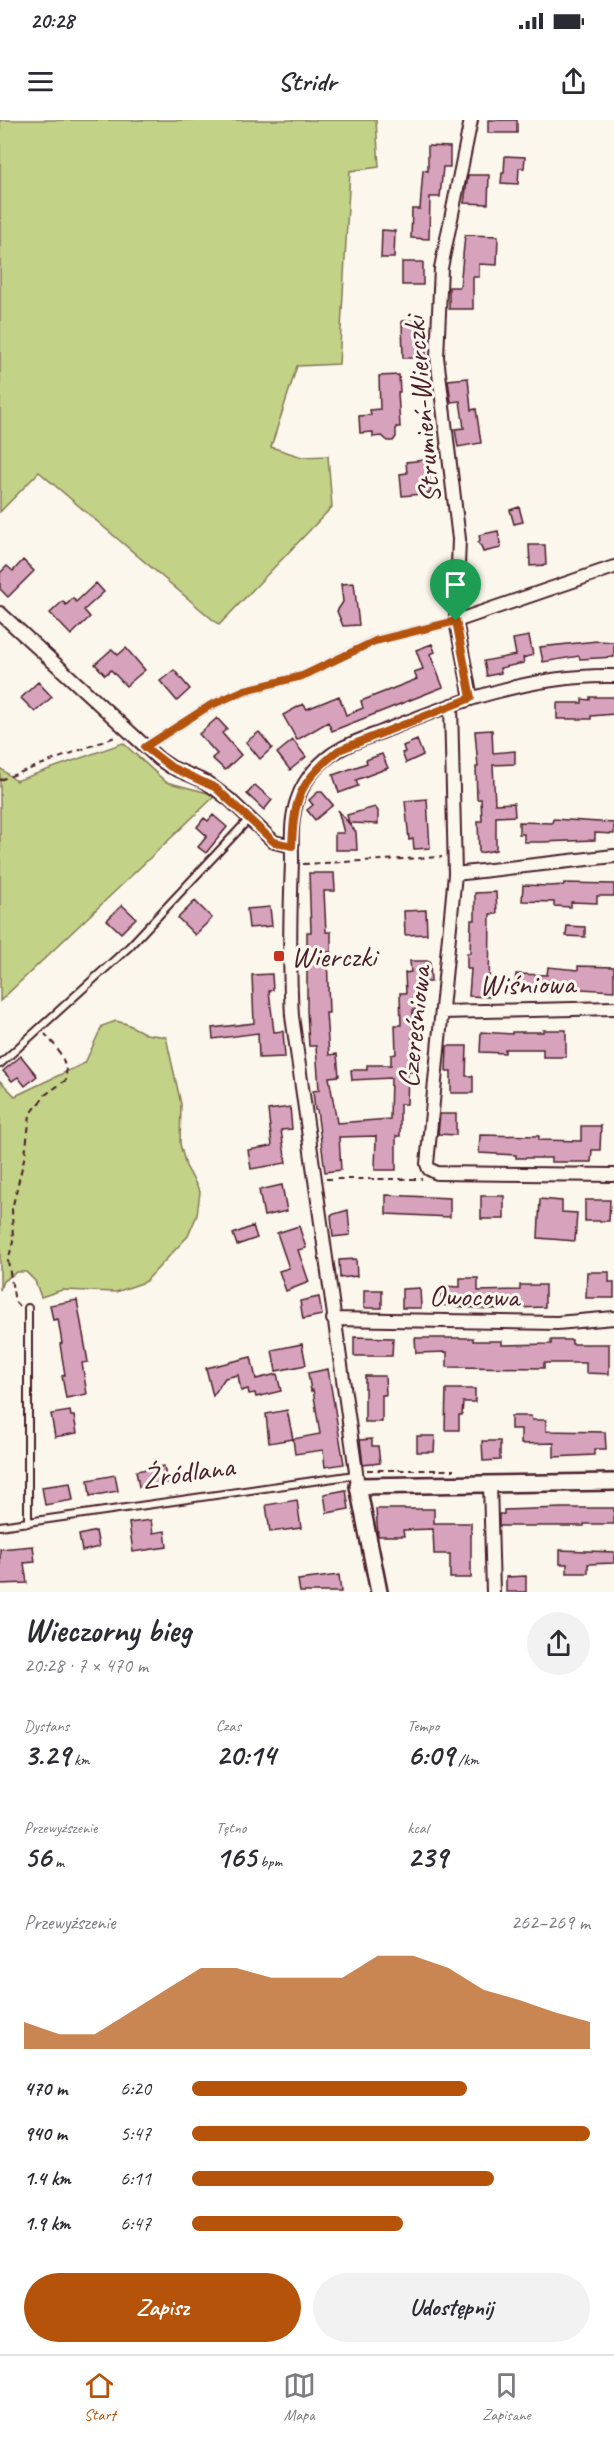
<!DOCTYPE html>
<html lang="pl">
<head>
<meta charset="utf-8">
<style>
	body { margin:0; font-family:Caveat,sans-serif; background:#f2f2f3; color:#2b2b33; height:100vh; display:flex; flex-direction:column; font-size:22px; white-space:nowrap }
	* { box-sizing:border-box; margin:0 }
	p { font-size:20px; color:#7c7c81 }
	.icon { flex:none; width:33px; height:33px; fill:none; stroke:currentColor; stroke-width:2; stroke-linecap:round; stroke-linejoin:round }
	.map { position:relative; height:1472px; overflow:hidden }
	.sheet { display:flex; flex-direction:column; background:#fff; flex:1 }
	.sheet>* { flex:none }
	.pin { position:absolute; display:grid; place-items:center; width:51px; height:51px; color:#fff; margin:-62px -26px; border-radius:50% 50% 50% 0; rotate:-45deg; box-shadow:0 0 6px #0007 }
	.pin .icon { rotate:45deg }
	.round { display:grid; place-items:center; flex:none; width:63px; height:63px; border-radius:32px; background:#f2f2f3 }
	.headline { display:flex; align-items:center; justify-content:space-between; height:102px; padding:0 24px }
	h1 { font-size:33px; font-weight:600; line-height:45px }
	.figures { display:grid; grid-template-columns:repeat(3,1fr); gap:9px; height:102px; padding:6px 24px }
	.figures div { display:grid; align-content:center }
	.figures b { font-size:30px; font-weight:600 }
	.figures small { font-size:16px; font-weight:400 }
	.figures p { font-size:16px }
	.chart { height:168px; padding:12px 24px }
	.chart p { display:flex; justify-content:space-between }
	.chart svg { width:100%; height:108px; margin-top:6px; fill:#b45309; opacity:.7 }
	.primary-button { display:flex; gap:12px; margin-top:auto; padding:12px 24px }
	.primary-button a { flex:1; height:69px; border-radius:36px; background:#b45309; color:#fff; font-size:24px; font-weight:600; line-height:69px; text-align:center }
	.primary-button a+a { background:#f2f2f3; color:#2b2b33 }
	ul { padding:0 24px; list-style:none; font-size:20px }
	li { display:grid; grid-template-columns:96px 72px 1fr; align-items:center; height:45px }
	li i { height:15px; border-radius:8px; background:#b45309 }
	.status { display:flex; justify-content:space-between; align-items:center; height:42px; padding:0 30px; background:#fff; direction:ltr }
	.status svg { height:16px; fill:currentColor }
	header { display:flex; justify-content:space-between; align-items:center; height:78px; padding:0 24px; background:#fff; font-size:27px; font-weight:600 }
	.dock { display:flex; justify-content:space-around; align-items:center; height:84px; border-top:2px solid #e1e1e2; background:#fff; font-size:16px; color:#7c7c81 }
	.dock a { display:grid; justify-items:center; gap:3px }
	.dock .on { color:#b45309 }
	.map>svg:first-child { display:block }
</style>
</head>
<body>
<div class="status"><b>20:28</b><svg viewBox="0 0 49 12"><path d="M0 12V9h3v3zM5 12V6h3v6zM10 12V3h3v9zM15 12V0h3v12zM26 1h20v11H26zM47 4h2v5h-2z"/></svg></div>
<header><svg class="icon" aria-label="menu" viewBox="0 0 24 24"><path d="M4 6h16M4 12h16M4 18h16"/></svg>Stridr<svg class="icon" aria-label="share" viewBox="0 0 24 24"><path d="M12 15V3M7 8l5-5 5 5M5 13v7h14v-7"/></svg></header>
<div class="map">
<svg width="614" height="1472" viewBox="0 0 614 1472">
	<rect width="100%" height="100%" fill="#fbf7ec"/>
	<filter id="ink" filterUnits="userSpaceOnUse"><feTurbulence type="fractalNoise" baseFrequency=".0167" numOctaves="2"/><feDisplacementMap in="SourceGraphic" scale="12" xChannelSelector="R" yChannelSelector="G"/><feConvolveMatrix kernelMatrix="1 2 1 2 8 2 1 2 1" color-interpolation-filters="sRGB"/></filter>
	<g filter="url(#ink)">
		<!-- green -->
		<path fill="#c2d287" stroke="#867859" stroke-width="1.5" d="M 0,0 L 376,0 L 379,47 L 350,51 L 339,244 L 297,246 L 271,327 L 302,337 L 328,336 L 332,387 L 219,505 L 39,352 L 0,392 Z
			M 123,623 L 166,662 L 216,675 L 0,881 L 0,648 L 16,661 Z
			M 116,901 L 127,904 L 146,914 L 166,917 L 181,984 L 180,1024 L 186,1046 L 200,1072 L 197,1095 L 188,1116 L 145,1162 L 116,1172 L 62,1170 L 41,1177 L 35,1161 L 26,1152 L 17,1152 L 3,1161 L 0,1170 L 0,961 L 15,976 L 85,943 L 102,906 Z"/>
		<!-- building -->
		<path fill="#d6a2bc" stroke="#4a1f2b" stroke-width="1.5" d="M 488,0 L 517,0 L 517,13 L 488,13 Z
			M 428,26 L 450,27 L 450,47 L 443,47 L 440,77 L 430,77 L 429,119 L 411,118 L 412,89 L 420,89 L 423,50 L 428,51 Z
			M 505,36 L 525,37 L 524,48 L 519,48 L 518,64 L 501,63 L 502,53 L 504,53 Z
			M 468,55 L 489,55 L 488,84 L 464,83 Z
			M 382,110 L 395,111 L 394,138 L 381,138 Z
			M 465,115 L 498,116 L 497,145 L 479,144 L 479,157 L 473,157 L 473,189 L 449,189 L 449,167 L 460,167 Z
			M 402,142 L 423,142 L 423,165 L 402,165 Z
			M 426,200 L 426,238 L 403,238 L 402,201 Z
			M 399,255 L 400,272 L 398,272 L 400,307 L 396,307 L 396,317 L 393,321 L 388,321 L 382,316 L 373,317 L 373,312 L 360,313 L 359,296 L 371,295 L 370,290 L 380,289 L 379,256 Z
			M 468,258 L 471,290 L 476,289 L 481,323 L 458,327 L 455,309 L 464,308 L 460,281 L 451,282 L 448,260 Z
			M 425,340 L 426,352 L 429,351 L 431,373 L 402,376 L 400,354 L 407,353 L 406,342 Z
			M 519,387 L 523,402 L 514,404 L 510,390 Z
			M 498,411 L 501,428 L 483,432 L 481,426 L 478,423 L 480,420 L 479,415 Z
			M 529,425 L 545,425 L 546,445 L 530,446 Z
			M 23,440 L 34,451 L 8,477 L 0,469 L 0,453 L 7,446 L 13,451 Z
			M 96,463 L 104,472 L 84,490 L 90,497 L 71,515 L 50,493 L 63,481 L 66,485 L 73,478 L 76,482 Z
			M 354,463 L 359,505 L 343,506 L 337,491 L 343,482 L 341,464 Z
			M 529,516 L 533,535 L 523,538 L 524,543 L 500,548 L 501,553 L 487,556 L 484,541 L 516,535 L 513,519 Z
			M 597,521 L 614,522 L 614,537 L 580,539 L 579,536 L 543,542 L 540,527 Z
			M 432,524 L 435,532 L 430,534 L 443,567 L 332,611 L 328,602 L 297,620 L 283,595 L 303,584 L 307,589 L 339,576 L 346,595 L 363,588 L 361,581 L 417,559 L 414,552 L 423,549 L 416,530 Z
			M 126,528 L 145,550 L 126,566 L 111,550 L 105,555 L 95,544 L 112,529 L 118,535 Z
			M 174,550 L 190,569 L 177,581 L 160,561 Z
			M 38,562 L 52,577 L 35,592 L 21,578 Z
			M 590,577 L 614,577 L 614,594 L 591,596 L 591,599 L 557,599 L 557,583 L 582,583 L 582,579 L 590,580 Z
			M 217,598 L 227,609 L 222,613 L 241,635 L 225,650 L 212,638 L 217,634 L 199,614 Z
			M 492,610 L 493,633 L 515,631 L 515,644 L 493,645 L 495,684 L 514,683 L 515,696 L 496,697 L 496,730 L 479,733 L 478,701 L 482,701 L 481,679 L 477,679 L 476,647 L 478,647 L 475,611 Z
			M 259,612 L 272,628 L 260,639 L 246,622 Z
			M 293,620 L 306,637 L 290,650 L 277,633 Z
			M 417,620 L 423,635 L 406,643 L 402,633 L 405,632 L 403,626 Z
			M 382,634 L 388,648 L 356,660 L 358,666 L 339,673 L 333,655 L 367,643 L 366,640 Z
			M 255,665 L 272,680 L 264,690 L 247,674 Z
			M 318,672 L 322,672 L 333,685 L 315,700 L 307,690 L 313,685 L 309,680 Z
			M 427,679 L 430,728 L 414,729 L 413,719 L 409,720 L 405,681 Z
			M 375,687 L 378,691 L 378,704 L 349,703 L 347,695 Z
			M 338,690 L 356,712 L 357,730 L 335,730 L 335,713 L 344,713 Z
			M 213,695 L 227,707 L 206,733 L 198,727 L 207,716 L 197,707 L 204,698 L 208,701 Z
			M 553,699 L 614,703 L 614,714 L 595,713 L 595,720 L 542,722 L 524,722 L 524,714 L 519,714 L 519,702 L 552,703 Z
			M 309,753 L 334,753 L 335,771 L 324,771 L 326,812 L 331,812 L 331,832 L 327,832 L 329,893 L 326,893 L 329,935 L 337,934 L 339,956 L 329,957 L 337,1003 L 390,999 L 391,958 L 352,960 L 351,950 L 367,950 L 367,945 L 391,945 L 391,935 L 396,934 L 395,905 L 401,905 L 400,873 L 406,873 L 405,853 L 411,852 L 410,841 L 430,841 L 431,862 L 415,862 L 416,890 L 413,890 L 412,930 L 413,952 L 408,952 L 407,984 L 400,984 L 400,1016 L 396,1016 L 396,1050 L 375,1050 L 376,1016 L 339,1017 L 341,1050 L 325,1052 L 317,990 L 315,990 L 313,971 L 319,970 L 316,926 L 309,926 L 307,890 L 307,812 L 311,812 Z
			M 564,763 L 614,764 L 614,776 L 597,776 L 597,783 L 571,782 L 571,787 L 554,786 L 554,782 L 522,781 L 523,765 L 550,766 L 564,765 Z
			M 496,772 L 497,794 L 490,794 L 489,877 L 469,876 L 471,849 L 467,849 L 467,833 L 470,833 L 471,800 L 475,800 L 475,773 Z
			M 195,781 L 212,798 L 195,815 L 178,798 Z
			M 122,785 L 136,798 L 121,813 L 107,800 Z
			M 270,787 L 272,806 L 249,808 L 247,789 Z
			M 426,790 L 427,814 L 405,815 L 404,791 Z
			M 567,806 L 585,807 L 585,817 L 566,816 Z
			M 578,846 L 614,847 L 614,871 L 565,868 L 565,871 L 536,868 L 535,871 L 519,871 L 520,864 L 515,864 L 516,854 L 547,855 L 548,847 L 578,850 Z
			M 272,854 L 273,870 L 269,871 L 274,912 L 283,911 L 285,937 L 259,938 L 258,913 L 213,919 L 212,908 L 254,903 L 252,855 Z
			M 543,910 L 566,910 L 566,937 L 543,937 L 543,929 L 505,929 L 505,933 L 480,932 L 481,912 L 512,914 L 512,912 L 543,912 Z
			M 447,926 L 467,926 L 466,956 L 473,956 L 473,973 L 451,973 L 451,951 L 446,951 Z
			M 21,936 L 37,956 L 25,966 L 18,957 L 12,961 L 3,951 Z
			M 290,987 L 292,1009 L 281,1010 L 286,1043 L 251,1049 L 248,1030 L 272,1026 L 268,990 Z
			M 440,994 L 456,994 L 456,1015 L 438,1014 Z
			M 581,1006 L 601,1006 L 600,1030 L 592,1030 L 591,1042 L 551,1042 L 551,1038 L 516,1038 L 516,1035 L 479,1033 L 480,1015 L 539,1016 L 539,1020 L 581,1021 Z
			M 282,1065 L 287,1091 L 264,1096 L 259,1070 Z
			M 386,1075 L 450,1078 L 450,1097 L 386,1094 Z
			M 481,1076 L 504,1076 L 504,1099 L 481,1099 Z
			M 540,1079 L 562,1081 L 562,1092 L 577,1093 L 575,1121 L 538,1118 Z
			M 585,1080 L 610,1080 L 609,1101 L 585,1101 Z
			M 348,1090 L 350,1115 L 333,1117 L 331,1095 Z
			M 253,1106 L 257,1118 L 237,1125 L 233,1114 Z
			M 299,1106 L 306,1128 L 298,1130 L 309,1162 L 286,1171 L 279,1151 L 289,1148 L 277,1113 Z
			M 356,1139 L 357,1156 L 340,1158 L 339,1140 Z
			M 587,1152 L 609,1152 L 609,1162 L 614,1162 L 614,1178 L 586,1178 Z
			M 460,1158 L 478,1158 L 478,1171 L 520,1170 L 520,1165 L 545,1165 L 545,1187 L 487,1189 L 441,1185 L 441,1166 L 460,1167 Z
			M 420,1168 L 421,1188 L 402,1188 L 402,1169 Z
			M 364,1170 L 382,1170 L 382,1188 L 364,1188 Z
			M 319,1177 L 322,1195 L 303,1199 L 300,1181 Z
			M 77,1180 L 88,1242 L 82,1243 L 87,1274 L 66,1278 L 62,1256 L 65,1255 L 60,1224 L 62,1223 L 58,1199 L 53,1200 L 50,1185 Z
			M 354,1217 L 393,1218 L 392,1236 L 354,1236 Z
			M 415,1218 L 473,1218 L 473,1221 L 502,1221 L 502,1225 L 551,1224 L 551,1220 L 572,1220 L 572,1224 L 609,1224 L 609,1254 L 586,1253 L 586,1243 L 544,1243 L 544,1248 L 447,1247 L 447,1232 L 416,1233 Z
			M 302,1224 L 306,1245 L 276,1251 L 272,1230 Z
			M 251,1237 L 256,1259 L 277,1254 L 281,1271 L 256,1277 L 255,1273 L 249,1274 L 248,1269 L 241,1271 L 238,1255 L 225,1258 L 213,1276 L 206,1248 Z
			M 328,1249 L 344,1344 L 325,1347 L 323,1330 L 295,1334 L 293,1319 L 320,1314 L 313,1270 L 311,1271 L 308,1253 Z
			M 365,1256 L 385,1256 L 386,1275 L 382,1275 L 382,1302 L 365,1302 Z
			M 446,1269 L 475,1269 L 475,1282 L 463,1282 L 462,1295 L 459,1295 L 459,1310 L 445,1310 Z
			M 287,1290 L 293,1319 L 269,1323 L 266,1294 Z
			M 70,1291 L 71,1296 L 74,1296 L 77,1313 L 55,1317 L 51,1294 Z
			M 511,1296 L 531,1296 L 532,1300 L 546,1300 L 546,1311 L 605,1312 L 606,1329 L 594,1329 L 594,1335 L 554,1337 L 554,1323 L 521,1324 L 521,1309 L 511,1309 Z
			M 417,1316 L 435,1316 L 434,1332 L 417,1332 Z
			M 372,1319 L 372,1326 L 378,1326 L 380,1343 L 363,1345 L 360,1320 Z
			M 482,1321 L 500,1321 L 500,1340 L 483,1341 Z
			M 164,1346 L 167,1363 L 139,1367 L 136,1351 Z
			M 115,1355 L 118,1371 L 90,1376 L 88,1360 Z
			M 70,1363 L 73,1380 L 45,1385 L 42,1367 Z
			M 346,1370 L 349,1389 L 327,1393 L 324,1374 Z
			M 297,1380 L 301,1408 L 270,1412 L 266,1385 Z
			M 562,1388 L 614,1388 L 614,1404 L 584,1404 L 584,1406 L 499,1406 L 499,1394 L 504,1394 L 504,1390 Z
			M 376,1389 L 434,1389 L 434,1403 L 471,1403 L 471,1458 L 450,1458 L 450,1434 L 434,1434 L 433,1409 L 403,1410 L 404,1416 L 378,1416 Z
			M 151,1400 L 153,1413 L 165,1411 L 167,1427 L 133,1432 L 129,1403 Z
			M 96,1411 L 99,1427 L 82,1431 L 79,1415 Z
			M 33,1426 L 35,1442 L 24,1443 L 27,1463 L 0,1464 L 0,1429 Z
			M 560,1430 L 614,1432 L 614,1443 L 588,1444 L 588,1453 L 567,1453 L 567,1444 L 560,1444 Z
			M 339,1455 L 341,1472 L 300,1472 L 298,1460 Z
			M 526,1456 L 526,1472 L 506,1472 L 506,1457 Z"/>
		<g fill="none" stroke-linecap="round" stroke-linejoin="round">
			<!-- service casing -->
			<g stroke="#4a1f2b" stroke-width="10">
				<path id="service" d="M 145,627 L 209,586 L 245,570 L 302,556 L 374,521 L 456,501
					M 0,944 L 129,827 L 250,698
					M 28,1188 L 28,1403
					M 0,1406 L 355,1355"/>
			</g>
			<!-- minor casing -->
			<g stroke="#4a1f2b" stroke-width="16">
				<path id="minor" d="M 471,0 L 441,148 L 437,237 L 459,419 L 456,501 L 471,578
					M 0,493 L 159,639 L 171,647 L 206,662 L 230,680 L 274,722 L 292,726
					M 456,501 L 614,447
					M 451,585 L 455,754 L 427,1044 L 429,1049 L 437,1053 L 614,1055
					M 455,754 L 614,736
					M 442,892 L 614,888
					M 333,1199 L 557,1203 L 614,1198
					M 490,1364 L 493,1472
					M 358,1366 L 292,896 C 289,845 290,793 292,741 C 292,721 290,698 298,678 C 304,659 321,640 339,630 C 354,621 373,616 389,609 C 460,580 536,554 614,556"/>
			</g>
			<!-- tertiary casing -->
			<g stroke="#4a1f2b" stroke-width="20">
				<path id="tertiary" d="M 379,1472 L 358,1366 L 614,1362"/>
			</g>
			<!-- path -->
			<path stroke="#4a1f2b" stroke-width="2" stroke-dasharray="6 4.5" stroke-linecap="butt" d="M 0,660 L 115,617
				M 303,744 L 442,737
				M 326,1059 L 422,1059
				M 19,1186 L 15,1182 L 8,1141 L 13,1122 L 12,1089 L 25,1035 L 30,995 L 45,975 L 66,960 C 68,941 57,927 45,914
				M 367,1350 L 454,1350"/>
			<!-- service -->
			<use href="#service" stroke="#fbf7ec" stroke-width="6"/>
			<!-- minor -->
			<use href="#minor" stroke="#fbf7ec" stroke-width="12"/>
			<!-- tertiary -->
			<use href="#tertiary" stroke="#fbf7ec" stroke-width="15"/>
		</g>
	</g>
	<g fill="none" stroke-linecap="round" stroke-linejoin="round" filter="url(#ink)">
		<!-- route casing -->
		<g stroke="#fff" stroke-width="12">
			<path id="route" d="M 456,501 L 471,578 L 339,630 C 300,661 294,677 292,726 L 274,722 L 216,668 L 171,647 L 145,627 L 209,586 L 245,570 L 302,556 L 375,521 Z"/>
		</g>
		<!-- route -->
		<use href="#route" stroke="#b45309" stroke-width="8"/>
	</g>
	<!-- markers -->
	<rect fill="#c8321e" stroke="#fbf7ec" stroke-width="2" x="273" y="830" width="12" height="12" rx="3"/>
	<g text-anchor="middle" stroke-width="6" stroke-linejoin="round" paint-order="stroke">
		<!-- street labels -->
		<g font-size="30" fill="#4a1f2b" stroke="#fbf7ec">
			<text transform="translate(422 290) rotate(-95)" y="10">Strumień-Wierczki</text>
			<text transform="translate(527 864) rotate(-1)" y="10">Wiśniowa</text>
			<text transform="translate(414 907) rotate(-84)" y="10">Czereśniowa</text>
			<text transform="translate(474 1176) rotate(1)" y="10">Owocowa</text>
			<text transform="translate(188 1352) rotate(-8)" y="10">Źródlana</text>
		</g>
		<!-- poi labels -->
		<g font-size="30" fill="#4a1f2b" stroke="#fbf7ec" text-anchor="start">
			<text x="291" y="846">Wierczki</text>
		</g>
	</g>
</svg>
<div class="pin" style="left:456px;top:501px;background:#1e9e55"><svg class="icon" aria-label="arrive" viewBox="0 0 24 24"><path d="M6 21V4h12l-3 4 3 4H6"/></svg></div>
</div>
<section class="sheet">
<div class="headline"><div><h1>Wieczorny bieg</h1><p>20:28 · 7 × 470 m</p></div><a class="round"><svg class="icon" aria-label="share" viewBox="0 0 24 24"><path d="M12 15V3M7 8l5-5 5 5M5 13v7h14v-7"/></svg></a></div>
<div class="figures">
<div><p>Dystans</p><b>3.29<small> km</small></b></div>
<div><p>Czas</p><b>20:14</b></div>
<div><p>Tempo</p><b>6:09<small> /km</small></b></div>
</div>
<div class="figures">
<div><p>Przewyższenie</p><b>56<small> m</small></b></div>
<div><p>Tętno</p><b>165<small> bpm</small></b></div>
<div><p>kcal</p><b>239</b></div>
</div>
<div class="chart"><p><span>Przewyższenie</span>262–269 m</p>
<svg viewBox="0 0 160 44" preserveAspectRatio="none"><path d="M0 44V33L10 38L20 38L30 29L40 20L50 11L60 11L70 15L80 15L90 15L100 6L110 6L120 11L130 20L140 24L150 29L160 33V44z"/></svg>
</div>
<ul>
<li><b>470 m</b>6:20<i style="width:69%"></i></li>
<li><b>940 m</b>5:47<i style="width:100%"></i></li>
<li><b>1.4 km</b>6:11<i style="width:76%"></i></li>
<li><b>1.9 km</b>6:47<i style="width:53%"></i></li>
</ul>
<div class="primary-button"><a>Zapisz</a><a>Udostępnij</a></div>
</section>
<nav class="dock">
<a class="on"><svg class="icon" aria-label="home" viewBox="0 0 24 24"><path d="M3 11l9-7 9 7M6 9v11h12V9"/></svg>Start</a>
<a><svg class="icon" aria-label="map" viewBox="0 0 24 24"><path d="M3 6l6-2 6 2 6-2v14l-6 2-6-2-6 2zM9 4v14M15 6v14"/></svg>Mapa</a>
<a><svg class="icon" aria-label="saved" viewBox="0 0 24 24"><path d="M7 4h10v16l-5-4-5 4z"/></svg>Zapisane</a>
</nav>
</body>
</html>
